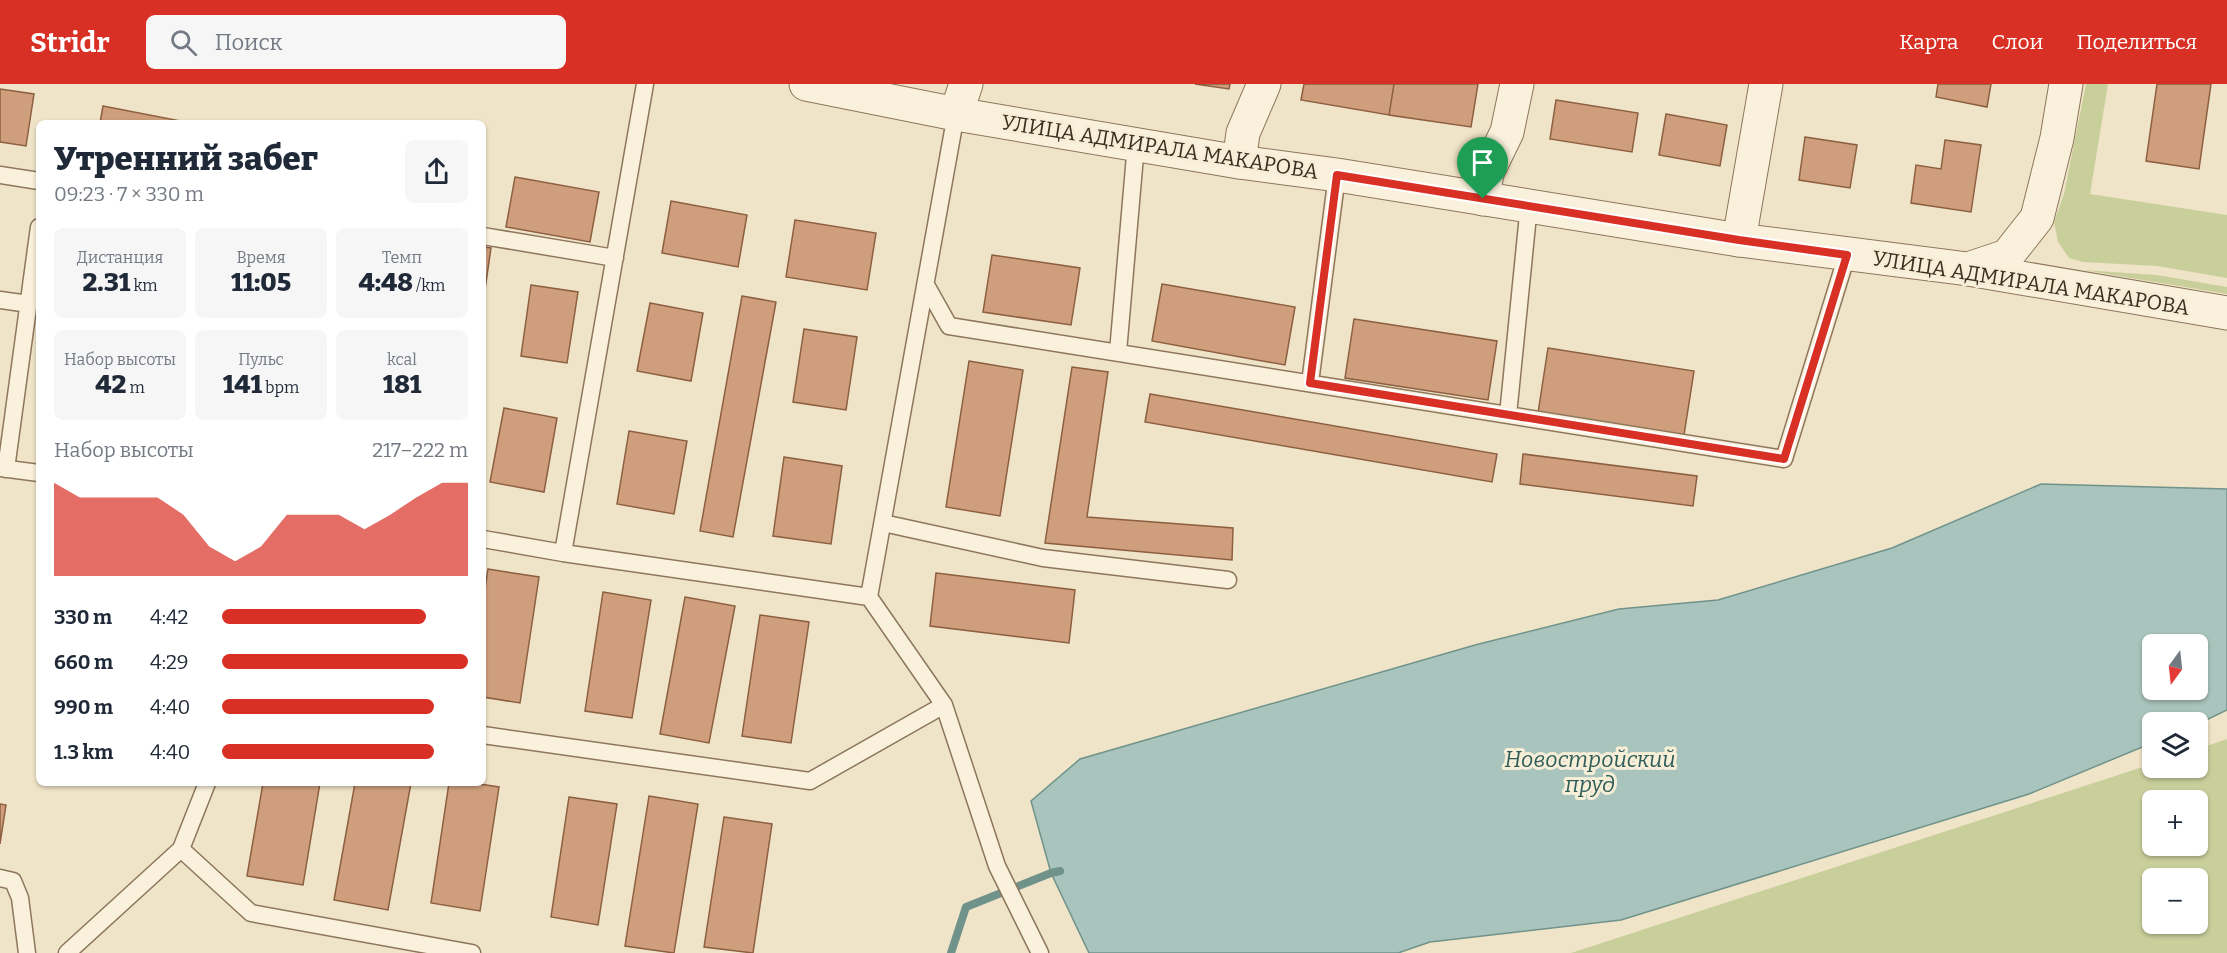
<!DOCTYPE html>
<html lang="ru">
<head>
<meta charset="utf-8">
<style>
	body { margin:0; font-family:Bitter,serif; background:#f6f6f7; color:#1f2937; height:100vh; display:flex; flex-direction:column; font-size:22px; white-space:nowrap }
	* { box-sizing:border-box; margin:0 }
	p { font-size:20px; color:#747a83 }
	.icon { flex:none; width:33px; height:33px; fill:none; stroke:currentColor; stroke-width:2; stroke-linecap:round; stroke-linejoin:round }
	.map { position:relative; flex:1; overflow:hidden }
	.side { position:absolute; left:36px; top:36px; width:450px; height:666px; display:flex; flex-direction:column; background:#fff; border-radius:9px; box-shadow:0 2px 4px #0004 }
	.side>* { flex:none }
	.needle { width:39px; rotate:195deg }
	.tools { position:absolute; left:2142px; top:550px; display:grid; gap:12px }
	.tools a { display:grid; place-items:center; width:66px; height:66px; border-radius:9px; background:#fff; box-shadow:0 2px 4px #0004; font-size:30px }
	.pin { position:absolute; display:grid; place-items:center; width:51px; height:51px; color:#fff; margin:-62px -26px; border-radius:50% 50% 50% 0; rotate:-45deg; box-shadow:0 0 6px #0007 }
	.pin .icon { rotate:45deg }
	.round { display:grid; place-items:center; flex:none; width:63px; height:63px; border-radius:9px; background:#f6f6f7 }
	.summary { display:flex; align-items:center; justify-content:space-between; height:102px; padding:0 18px }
	h1 { font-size:33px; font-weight:800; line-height:45px }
	.stats { display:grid; grid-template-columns:repeat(3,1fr); gap:9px; height:102px; padding:6px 18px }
	.stats div { display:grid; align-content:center; border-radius:9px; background:#f6f6f7; text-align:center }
	.stats b { font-size:26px; font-weight:800 }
	.stats small { font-size:16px; font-weight:400 }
	.stats p { font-size:16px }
	.chart { height:168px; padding:12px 18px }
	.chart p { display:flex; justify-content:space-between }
	.chart svg { width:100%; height:108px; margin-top:6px; fill:#d93025; opacity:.7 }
	ul { padding:0 18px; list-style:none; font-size:20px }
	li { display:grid; grid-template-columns:96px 72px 1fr; align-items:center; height:45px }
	li i { height:15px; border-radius:8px; background:#d93025 }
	header { display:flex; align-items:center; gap:36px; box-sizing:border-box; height:84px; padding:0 30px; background:#d93025; color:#fff }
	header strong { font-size:28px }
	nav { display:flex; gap:33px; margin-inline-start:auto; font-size:21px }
	.search { width:420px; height:54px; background:#f6f6f7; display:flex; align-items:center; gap:15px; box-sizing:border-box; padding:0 21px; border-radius:9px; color:#747a83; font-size:22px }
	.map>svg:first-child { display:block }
</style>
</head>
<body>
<header>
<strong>Stridr</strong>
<div class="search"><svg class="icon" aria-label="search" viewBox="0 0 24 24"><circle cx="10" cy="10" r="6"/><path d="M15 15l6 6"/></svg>Поиск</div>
<nav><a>Карта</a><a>Слои</a><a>Поделиться</a></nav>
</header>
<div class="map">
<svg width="2227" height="869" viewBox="0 0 2227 869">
	<rect width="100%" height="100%" fill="#f0e4c8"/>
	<!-- green -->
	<path fill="#c9cf9b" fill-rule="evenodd" d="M 2086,0 L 2108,0 L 2090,110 L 2227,131 L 2227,194 L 2157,182 L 2083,178 L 2069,174 L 2058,158 L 2054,138 L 2064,110 Z
		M 2083,186 L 2157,191 L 2227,203 L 2227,210 Z
		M 2227,655 L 2227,869 L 1571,869 L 2152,680 L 2152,684 L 2198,684 L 2198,665 ZM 2152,717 L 2198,717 L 2198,762 L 2152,762 ZM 2152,795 L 2198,795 L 2198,840 L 2152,840 Z"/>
	<!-- water -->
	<path fill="#a9c4bc" stroke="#6f938a" stroke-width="1.5" fill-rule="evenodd" d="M 2041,400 L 2227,405 L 2227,626 L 2198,640 L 2152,639 L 2152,659 L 2029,710 L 1621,836 L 1430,858 L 1398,869 L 1089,869 L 1051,789 L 1031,717 L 1080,675 L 1475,561 L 1619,525 L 1718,516 L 1892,464 ZM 2152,561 L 2198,561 L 2198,606 L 2152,606 Z"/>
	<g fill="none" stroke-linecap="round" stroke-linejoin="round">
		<!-- stream -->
		<path stroke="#6f938a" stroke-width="8" d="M 951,869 L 966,823 L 1051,789 L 1060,787"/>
	</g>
	<!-- building -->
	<path fill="#cf9f7d" stroke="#8d5f41" stroke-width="1.5" d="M 1195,0 L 1230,0 L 1229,5 Z
		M 1304,0 L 1394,0 L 1389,31 L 1301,16 Z
		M 1394,0 L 1478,0 L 1471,43 L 1389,31 Z
		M 1938,0 L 1991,0 L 1987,23 L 1936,13 Z
		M 2157,0 L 2211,0 L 2199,85 L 2146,77 Z
		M 0,5 L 34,10 L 26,62 L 0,58 Z
		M 1556,16 L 1638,29 L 1632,68 L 1550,55 Z
		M 103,22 L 186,38 L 186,39 L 100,39 Z
		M 1666,30 L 1727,41 L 1720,82 L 1659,71 Z
		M 1805,53 L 1857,61 L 1850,104 L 1799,96 Z
		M 1945,56 L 1981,61 L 1971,128 L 1911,119 L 1916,81 L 1941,85 Z
		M 515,93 L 599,108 L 590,158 L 506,143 Z
		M 671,117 L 747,131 L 738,183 L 662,169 Z
		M 795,136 L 876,149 L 867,206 L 786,193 Z
		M 483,163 L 491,164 L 483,219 Z
		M 992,171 L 1080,184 L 1071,241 L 983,228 Z
		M 1162,200 L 1295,223 L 1285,281 L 1152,257 Z
		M 531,201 L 578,208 L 567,279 L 521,272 Z
		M 742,212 L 776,218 L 733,453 L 700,447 Z
		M 650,219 L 703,229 L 691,297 L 637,287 Z
		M 1354,235 L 1497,257 L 1488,316 L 1345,294 Z
		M 804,245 L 857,253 L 846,326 L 793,318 Z
		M 1548,264 L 1694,287 L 1684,351 L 1538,329 Z
		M 969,277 L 1023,286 L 1000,432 L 946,423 Z
		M 1072,283 L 1108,288 L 1087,433 L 1233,444 L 1232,476 L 1045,459 Z
		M 1150,310 L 1497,370 L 1492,398 L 1145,338 Z
		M 504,324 L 557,334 L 544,408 L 490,398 Z
		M 629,347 L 687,357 L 674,430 L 617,420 Z
		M 1523,370 L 1697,392 L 1693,422 L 1520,400 Z
		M 784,373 L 842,382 L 831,460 L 773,452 Z
		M 488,485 L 539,493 L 520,619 L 483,613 L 483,517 Z
		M 936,489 L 1075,506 L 1069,559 L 930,542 Z
		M 603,508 L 651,516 L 632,634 L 585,627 Z
		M 685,513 L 735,522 L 709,659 L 660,650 Z
		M 760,531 L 809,538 L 791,659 L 742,652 Z
		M 263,699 L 320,699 L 303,801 L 247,792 Z
		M 355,699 L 411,699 L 388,826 L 334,816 Z
		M 449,699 L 473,699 L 499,703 L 480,827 L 431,819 Z
		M 649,712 L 698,720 L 674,869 L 625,862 Z
		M 569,713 L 617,720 L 598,841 L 551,833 Z
		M 0,720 L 6,721 L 0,760 Z
		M 724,733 L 772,740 L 753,869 L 704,863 Z"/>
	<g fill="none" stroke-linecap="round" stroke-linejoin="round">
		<!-- service casing -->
		<g stroke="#8d765c" stroke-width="19">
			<path id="service" d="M 956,30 L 869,513 L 944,621 L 997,782 L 1040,869
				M 0,91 L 39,97
				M 483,152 L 615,174
				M 926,201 L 949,242 L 1784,375 L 1847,171
				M 0,216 L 29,220
				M 1118,268 L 1136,60
				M 1310,299 L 1337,91
				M 1508,331 L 1529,121
				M 0,384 L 39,389
				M 6,385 L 39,143
				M 883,439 L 1043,474 L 1228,496
				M 483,455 L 563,469 L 869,513
				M 563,469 L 645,0
				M 483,651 L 810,697 L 944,621
				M 181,765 L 251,829 L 472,869
				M 0,794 L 13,797 L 20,814 L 27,869
				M 67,869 L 181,765 L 207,699"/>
		</g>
		<!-- minor casing -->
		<g stroke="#8d765c" stroke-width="35">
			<path id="minor" d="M 956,30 L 966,0
				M 1239,78 L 1243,49 L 1264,0
				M 1483,115 L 1487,89 L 1507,48 L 1517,0
				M 1739,156 L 1766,0
				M 1968,185 L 2227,229"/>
		</g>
		<!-- tertiary casing -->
		<g stroke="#8d765c" stroke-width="35">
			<path id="tertiary" d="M 806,0 L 956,30 L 1239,78 L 1337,91 L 1739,156 L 1968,185 L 2007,172 L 2037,134 L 2057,54 L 2066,0"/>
		</g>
		<!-- service -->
		<use href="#service" stroke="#faf1dc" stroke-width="16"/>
		<!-- minor -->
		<use href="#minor" stroke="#faf1dc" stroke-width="33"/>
		<!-- tertiary -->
		<use href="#tertiary" stroke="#faf1dc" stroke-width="33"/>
	</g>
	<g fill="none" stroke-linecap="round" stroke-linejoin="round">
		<!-- route casing -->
		<g stroke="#fff" stroke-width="12">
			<path id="route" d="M 1337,91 L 1739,156 L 1847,171 L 1784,375 L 1310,299 Z"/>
		</g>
		<!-- route -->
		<use href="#route" stroke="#d93025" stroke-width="8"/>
	</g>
	<g text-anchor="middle" stroke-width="6" stroke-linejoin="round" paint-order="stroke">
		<!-- street labels -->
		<g font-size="21" fill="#3d2e20" stroke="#f7eed8">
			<text transform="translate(1160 63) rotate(9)" y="7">УЛИЦА АДМИРАЛА МАКАРОВА</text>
			<text transform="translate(2031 199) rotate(9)" y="7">УЛИЦА АДМИРАЛА МАКАРОВА</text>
		</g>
		<!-- water labels -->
		<g font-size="22" font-style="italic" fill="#2f5d5a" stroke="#f7eed8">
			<text x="1590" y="683">Новостройский<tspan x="1590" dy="25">пруд</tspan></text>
		</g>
	</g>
</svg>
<div class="tools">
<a><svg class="needle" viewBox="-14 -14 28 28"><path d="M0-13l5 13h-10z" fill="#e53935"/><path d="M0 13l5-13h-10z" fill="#747a83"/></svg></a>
<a><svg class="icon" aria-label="layers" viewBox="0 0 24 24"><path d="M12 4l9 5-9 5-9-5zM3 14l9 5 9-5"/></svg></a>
<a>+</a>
<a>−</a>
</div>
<div class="pin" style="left:1483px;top:115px;background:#1e9e55"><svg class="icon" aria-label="arrive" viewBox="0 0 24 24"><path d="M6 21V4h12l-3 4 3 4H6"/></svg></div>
<section class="side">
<div class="summary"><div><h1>Утренний забег</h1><p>09:23 · 7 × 330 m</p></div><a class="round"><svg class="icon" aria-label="share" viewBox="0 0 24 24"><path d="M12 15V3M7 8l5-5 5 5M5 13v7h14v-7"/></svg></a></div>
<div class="stats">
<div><p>Дистанция</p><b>2.31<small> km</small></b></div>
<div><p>Время</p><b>11:05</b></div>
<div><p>Темп</p><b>4:48<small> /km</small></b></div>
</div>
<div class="stats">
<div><p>Набор высоты</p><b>42<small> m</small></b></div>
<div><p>Пульс</p><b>141<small> bpm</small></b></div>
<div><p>kcal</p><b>181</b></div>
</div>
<div class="chart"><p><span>Набор высоты</span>217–222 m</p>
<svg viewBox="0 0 160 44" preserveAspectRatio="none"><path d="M0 44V6L10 12L20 12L30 12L40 12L50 19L60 32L70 38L80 32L90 19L100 19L110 19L120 25L130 19L140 12L150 6L160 6V44z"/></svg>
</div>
<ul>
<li><b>330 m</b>4:42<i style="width:83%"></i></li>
<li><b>660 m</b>4:29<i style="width:100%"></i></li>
<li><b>990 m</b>4:40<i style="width:86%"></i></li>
<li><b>1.3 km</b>4:40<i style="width:86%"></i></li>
</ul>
</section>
</div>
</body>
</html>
